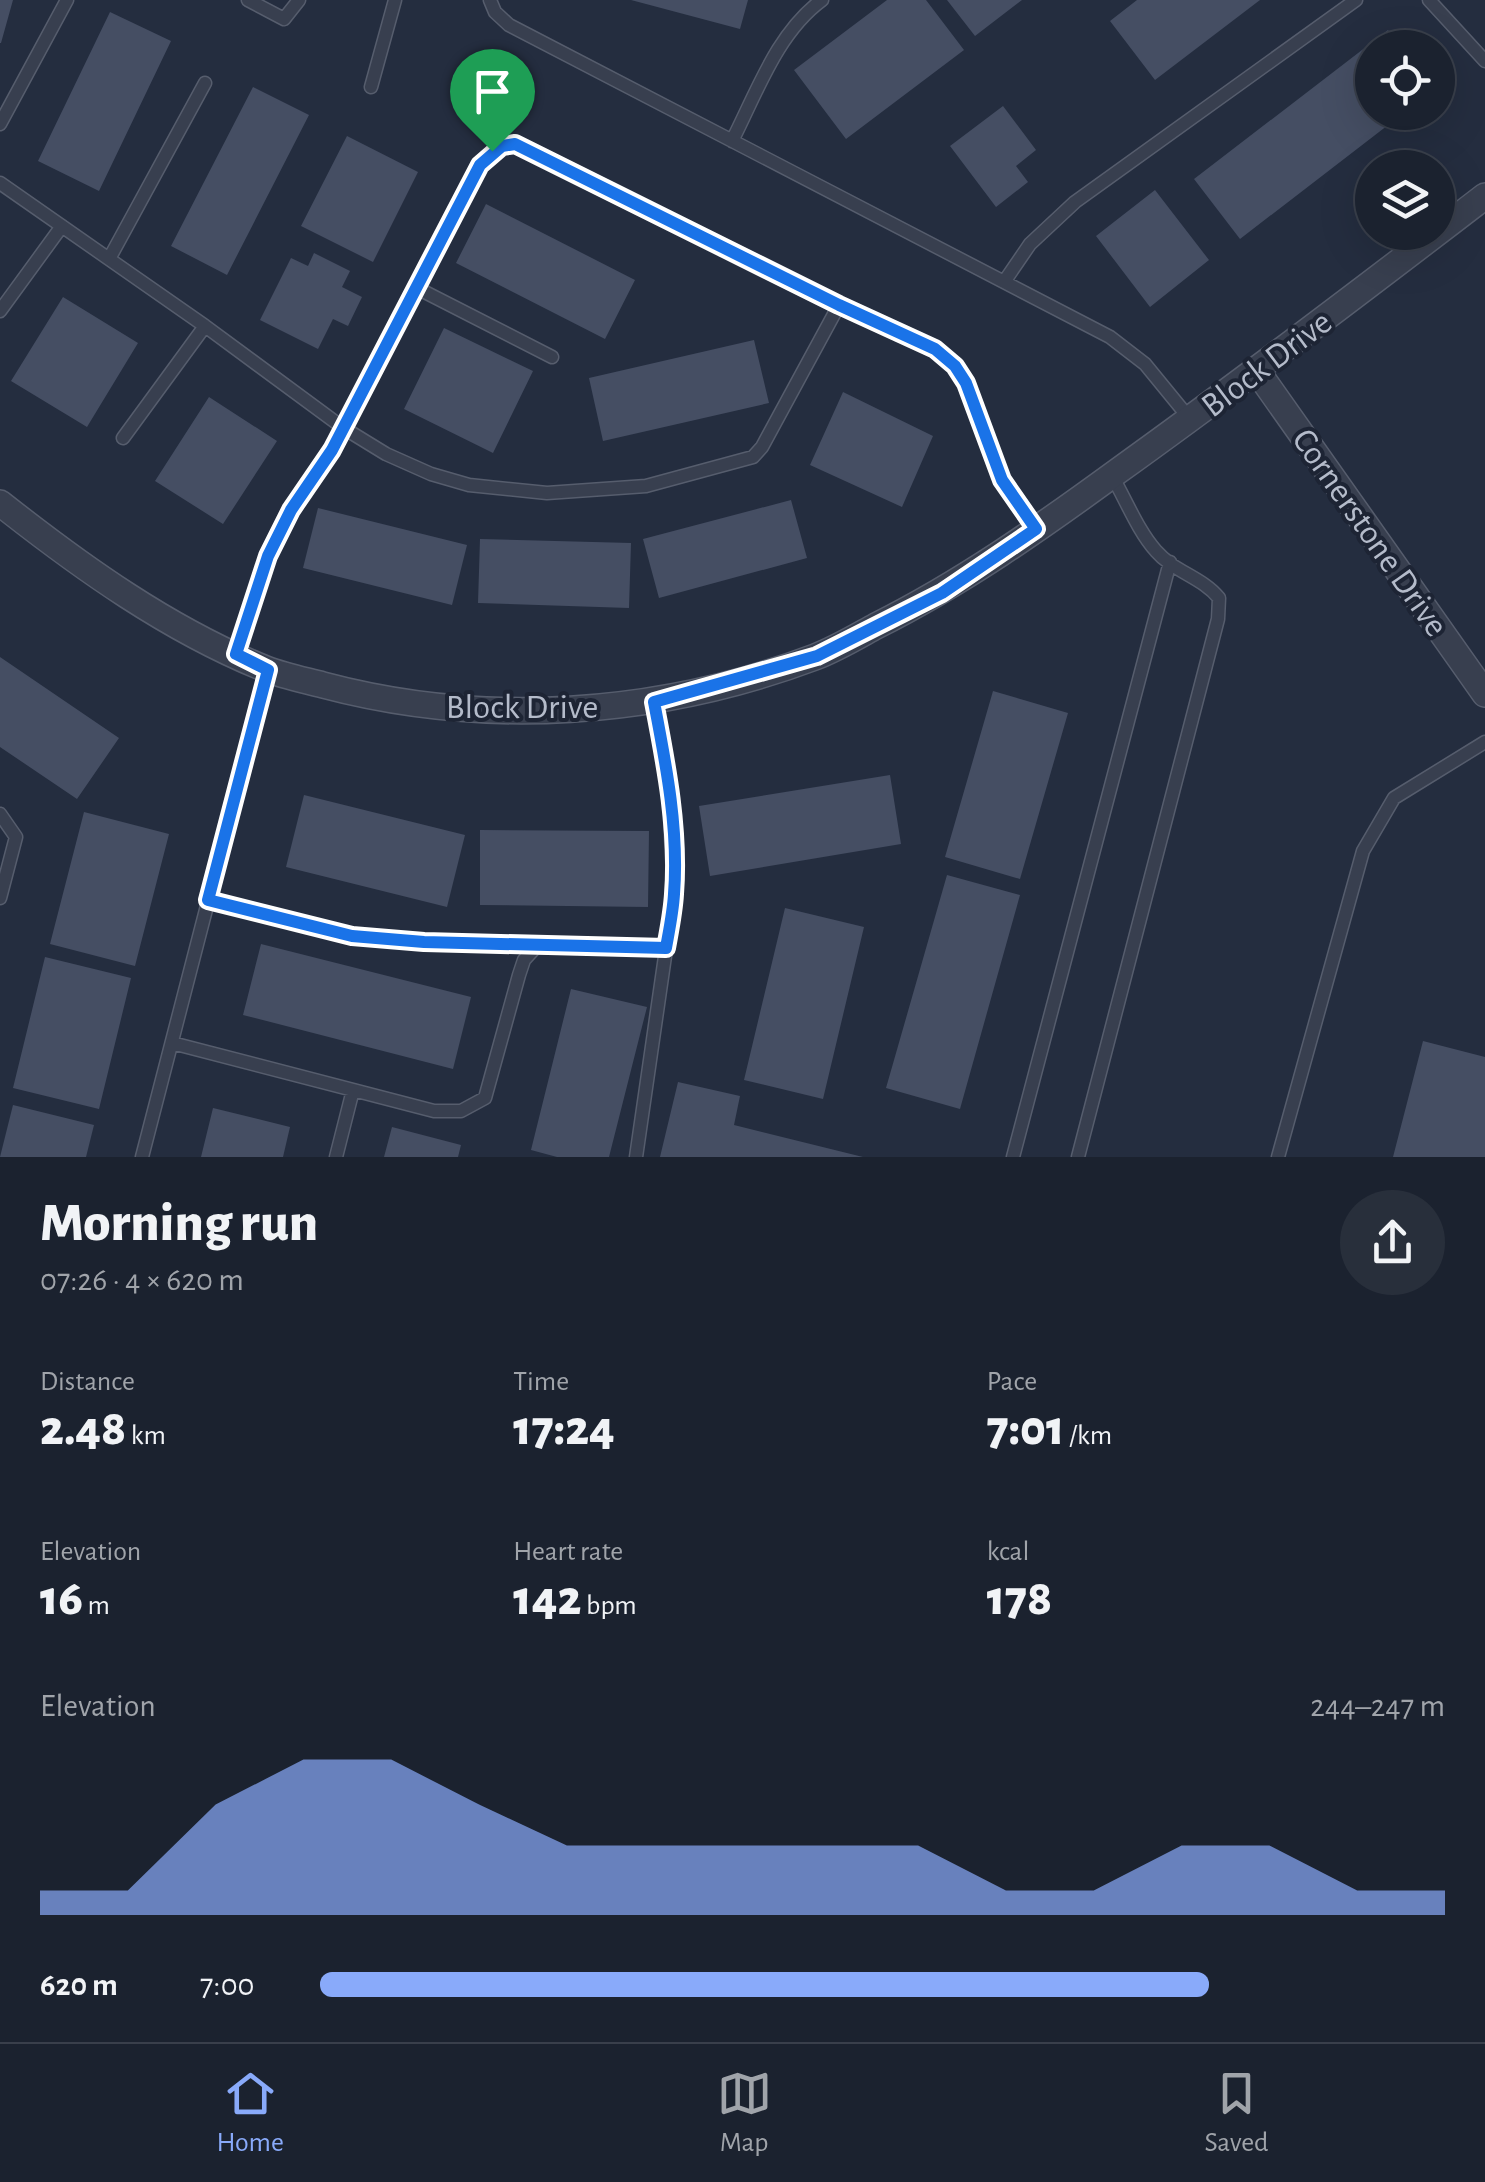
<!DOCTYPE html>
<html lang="en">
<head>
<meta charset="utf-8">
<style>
	body { margin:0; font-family:"Alegreya Sans",sans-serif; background:#282f3b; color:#f1f3f6; height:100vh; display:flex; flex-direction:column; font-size:38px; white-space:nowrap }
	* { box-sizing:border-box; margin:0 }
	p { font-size:32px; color:#a0a4aa }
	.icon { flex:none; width:55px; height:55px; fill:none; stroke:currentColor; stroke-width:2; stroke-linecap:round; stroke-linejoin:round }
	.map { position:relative; height:1157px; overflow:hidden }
	.panel { display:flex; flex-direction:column; background:#1b222f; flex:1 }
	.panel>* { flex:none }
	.fabs { position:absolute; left:1355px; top:30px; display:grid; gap:20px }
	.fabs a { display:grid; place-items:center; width:100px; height:100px; border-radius:50%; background:#1b222f; box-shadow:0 10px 40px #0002,0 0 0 2px #393f4b; font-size:50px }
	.pin { position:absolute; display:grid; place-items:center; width:85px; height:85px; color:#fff; margin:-102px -42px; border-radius:50% 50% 50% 0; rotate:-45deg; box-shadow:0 0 10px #0007 }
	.pin .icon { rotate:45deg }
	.round { display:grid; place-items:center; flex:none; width:105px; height:105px; border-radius:52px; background:#282f3b }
	.overview { display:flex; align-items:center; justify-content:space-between; height:170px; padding:0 40px }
	h1 { font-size:55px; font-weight:800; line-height:75px }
	.figures { display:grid; grid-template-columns:repeat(3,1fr); gap:15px; height:170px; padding:10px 40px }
	.figures div { display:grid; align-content:center }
	.figures b { font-size:50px; font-weight:800 }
	.figures small { font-size:28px; font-weight:400 }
	.figures p { font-size:28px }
	.chart { height:280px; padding:20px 40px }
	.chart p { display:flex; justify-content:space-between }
	.chart svg { width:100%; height:180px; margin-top:10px; fill:#89aafa; opacity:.7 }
	ul { padding:0 40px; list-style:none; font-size:32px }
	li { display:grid; grid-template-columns:160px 120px 1fr; align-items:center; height:75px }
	li i { height:25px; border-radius:12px; background:#89aafa }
	.dock { display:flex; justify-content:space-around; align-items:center; height:140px; border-top:2px solid #393f4b; background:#1b222f; font-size:28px; color:#a0a4aa }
	.dock a { display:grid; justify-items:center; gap:5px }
	.dock .current { color:#89aafa }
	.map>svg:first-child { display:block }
</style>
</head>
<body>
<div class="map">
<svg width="1485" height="1157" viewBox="0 0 1485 1157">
	<rect width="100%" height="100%" fill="#242d3f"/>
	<!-- building -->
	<path fill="#454e63" d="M 0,0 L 13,0 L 1,43 L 0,43 Z
		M 631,0 L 748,0 L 740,29 Z
		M 887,0 L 926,0 L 964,50 L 846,139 L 794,70 Z
		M 947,0 L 1022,0 L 975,36 Z
		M 1137,0 L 1260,0 L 1155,80 L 1110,21 Z
		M 110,12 L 171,41 L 99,191 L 38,161 Z
		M 1388,30 L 1401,48 L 1372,48 L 1372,112 L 1405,112 L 1240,239 L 1194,179 Z
		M 253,87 L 309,115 L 227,275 L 171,246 Z
		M 1003,106 L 1036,150 L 1016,166 L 1028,182 L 996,207 L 950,146 Z
		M 347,136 L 418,172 L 373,262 L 301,226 Z
		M 1155,190 L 1209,260 L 1150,307 L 1096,236 Z
		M 486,204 L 635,280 L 605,339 L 456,263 Z
		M 314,253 L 350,271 L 342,287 L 362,297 L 348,326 L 333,319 L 318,349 L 260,320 L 291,258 L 308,266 Z
		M 63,297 L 138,343 L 87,427 L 11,381 Z
		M 444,328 L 533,371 L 493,453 L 404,409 Z
		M 754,340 L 769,403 L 603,441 L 589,378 Z
		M 843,392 L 933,436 L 902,507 L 810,465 Z
		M 209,397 L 277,441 L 223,524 L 155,481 Z
		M 791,500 L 807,558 L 659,598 L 643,539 Z
		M 318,508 L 467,545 L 452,605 L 303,568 Z
		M 480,539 L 631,543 L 629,608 L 478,603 Z
		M 0,657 L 119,738 L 77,799 L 0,747 Z
		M 993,691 L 1068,713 L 1020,879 L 945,857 Z
		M 890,775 L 901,844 L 710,876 L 699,806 Z
		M 304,795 L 465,835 L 447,907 L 286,867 Z
		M 84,812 L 169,834 L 135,966 L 50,944 Z
		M 480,830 L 649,831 L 648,907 L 480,905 Z
		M 947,875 L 1020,895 L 960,1109 L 886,1088 Z
		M 785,908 L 864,927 L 823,1099 L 744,1080 Z
		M 261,944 L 471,997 L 453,1069 L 243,1015 Z
		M 45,957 L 131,978 L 99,1109 L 13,1088 Z
		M 571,989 L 647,1007 L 609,1157 L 557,1157 L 531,1150 Z
		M 1423,1041 L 1485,1057 L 1485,1157 L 1393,1157 Z
		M 678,1082 L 740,1096 L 734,1125 L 863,1157 L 660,1157 Z
		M 13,1105 L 94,1125 L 86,1157 L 0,1157 Z
		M 213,1108 L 290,1127 L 283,1157 L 201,1157 Z
		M 392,1127 L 461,1145 L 458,1157 L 384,1157 Z"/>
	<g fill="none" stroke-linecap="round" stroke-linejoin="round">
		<!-- service casing -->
		<g stroke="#565d6d" stroke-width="15">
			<path id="service" d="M 248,0 L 284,19 L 299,0
				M 490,0 L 495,12 L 509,25 L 1110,337 L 1145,364 L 1190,419
				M 1429,0 L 1485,61
				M 371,87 L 395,0
				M 0,124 L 67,0
				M 732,141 C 757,92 777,33 822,0
				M 0,183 L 205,326 L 342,427 L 386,454 L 431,474 L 469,485 L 547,493 L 646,486 L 753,457 L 762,447 L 839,305
				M 109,259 L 205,83
				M 1004,282 L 1030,244 L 1075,202 L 1356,0
				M 415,287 L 552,357
				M 0,311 L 62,226
				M 123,438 L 205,326
				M 236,654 L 268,555 L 291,510 L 332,450 L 480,165 L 501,146 L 515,144 L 839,305 L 935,349 L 955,366 L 966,383 L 1002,480 L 1036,529
				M 0,814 L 16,837 L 0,898
				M 208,900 L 352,936 L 536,947
				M 172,1043 L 434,1111 L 461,1111 L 485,1098 L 519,975 L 524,960 L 536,947 L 666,948
				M 142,1157 L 268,670
				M 336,1157 L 353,1090
				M 636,1157 L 674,894 L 668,775 L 654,702
				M 1013,1157 L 1170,562
				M 1078,1157 L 1218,619 L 1219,598 C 1202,577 1174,572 1156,551 C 1138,531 1126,500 1112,476
				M 1278,1157 L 1363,851 L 1394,798 L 1485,742"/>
		</g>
		<!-- minor casing -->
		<g stroke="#565d6d" stroke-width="28">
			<path id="minor" d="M 1257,371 L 1485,694
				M 0,503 C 81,567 169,630 266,669 C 284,676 304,680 323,685 C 485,728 658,716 815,657 C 836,649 856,637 876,626 C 962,583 1040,528 1118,471 C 1242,382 1364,289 1485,196"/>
		</g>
		<!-- service -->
		<use href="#service" stroke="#383f4f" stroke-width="12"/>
		<!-- minor -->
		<use href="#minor" stroke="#383f4f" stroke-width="25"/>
	</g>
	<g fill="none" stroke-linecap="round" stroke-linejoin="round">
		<!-- route casing -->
		<g stroke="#fff" stroke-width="20">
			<path id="route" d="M 515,144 L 839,305 L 935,349 L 955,366 L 966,383 L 1002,480 L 1036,529 L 942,593 L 817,656 L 654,702 C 666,764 679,830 674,894 C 673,912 669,931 666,948 L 424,942 L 352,936 L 208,900 L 268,670 L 236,654 L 268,556 L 291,510 L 332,450 L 480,165 L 502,146 Z"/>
		</g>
		<!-- route -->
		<use href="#route" stroke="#1a73e8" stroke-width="12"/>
	</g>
	<g text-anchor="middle" stroke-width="8" stroke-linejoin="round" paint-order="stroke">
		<!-- street labels -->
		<g font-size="35" fill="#b4bbca" stroke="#1d2434">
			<text transform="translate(1266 363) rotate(-37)" y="12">Block Drive</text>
			<text transform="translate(1371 532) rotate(55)" y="12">Cornerstone Drive</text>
			<text x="522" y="718">Block Drive</text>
		</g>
	</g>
</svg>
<div class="fabs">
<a><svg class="icon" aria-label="locate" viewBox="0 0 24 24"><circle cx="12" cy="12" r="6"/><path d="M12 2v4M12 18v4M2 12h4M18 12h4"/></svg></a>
<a><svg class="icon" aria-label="layers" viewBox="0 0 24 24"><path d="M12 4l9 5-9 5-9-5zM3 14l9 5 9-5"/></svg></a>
</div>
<div class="pin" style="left:492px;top:151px;background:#1e9e55"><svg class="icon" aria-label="arrive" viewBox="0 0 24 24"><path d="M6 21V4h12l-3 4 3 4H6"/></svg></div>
</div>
<section class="panel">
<div class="overview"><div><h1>Morning run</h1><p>07:26 · 4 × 620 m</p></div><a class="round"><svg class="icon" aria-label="share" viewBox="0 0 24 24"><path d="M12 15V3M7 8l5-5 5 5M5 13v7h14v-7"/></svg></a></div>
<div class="figures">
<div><p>Distance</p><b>2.48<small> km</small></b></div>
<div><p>Time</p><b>17:24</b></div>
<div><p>Pace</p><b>7:01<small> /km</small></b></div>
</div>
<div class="figures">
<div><p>Elevation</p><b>16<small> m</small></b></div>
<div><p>Heart rate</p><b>142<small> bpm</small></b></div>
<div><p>kcal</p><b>178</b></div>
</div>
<div class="chart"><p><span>Elevation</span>244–247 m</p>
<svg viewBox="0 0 160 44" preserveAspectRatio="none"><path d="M0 44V38L10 38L20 17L30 6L40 6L50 17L60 27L70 27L80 27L90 27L100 27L110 38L120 38L130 27L140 27L150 38L160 38V44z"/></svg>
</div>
<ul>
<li><b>620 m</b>7:00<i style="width:79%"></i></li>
</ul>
</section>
<nav class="dock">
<a class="current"><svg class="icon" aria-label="home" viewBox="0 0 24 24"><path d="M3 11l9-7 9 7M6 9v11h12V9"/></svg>Home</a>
<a><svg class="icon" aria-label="map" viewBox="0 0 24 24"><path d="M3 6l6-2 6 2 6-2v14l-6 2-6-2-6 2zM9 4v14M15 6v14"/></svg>Map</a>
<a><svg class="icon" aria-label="saved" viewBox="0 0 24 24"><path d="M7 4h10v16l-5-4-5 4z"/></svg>Saved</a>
</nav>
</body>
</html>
